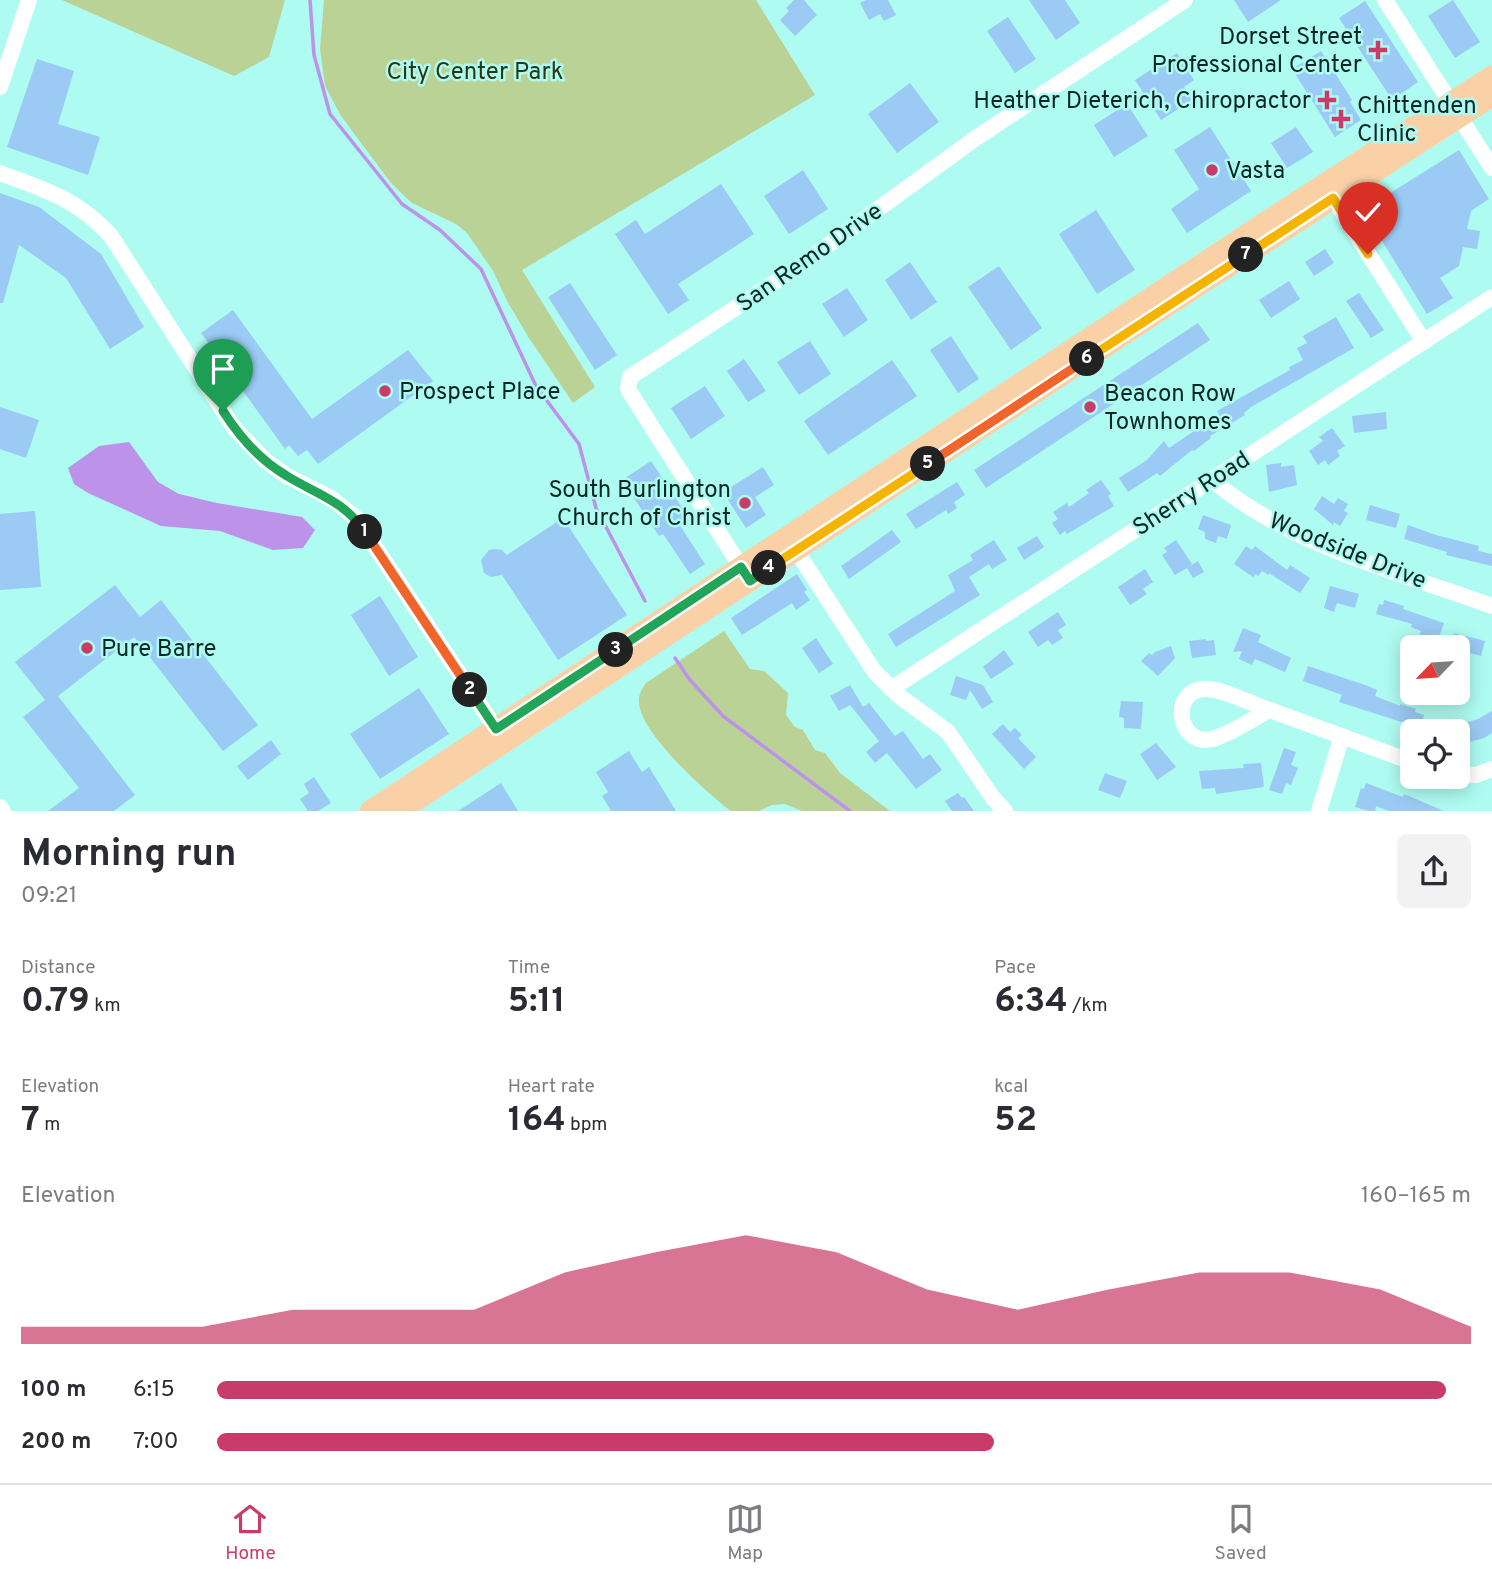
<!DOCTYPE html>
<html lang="en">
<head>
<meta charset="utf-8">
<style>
	body { margin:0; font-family:Overpass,sans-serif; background:#f2f2f3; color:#2b2b33; height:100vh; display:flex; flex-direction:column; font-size:26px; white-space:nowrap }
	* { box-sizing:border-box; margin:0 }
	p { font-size:23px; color:#7c7c81 }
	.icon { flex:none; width:38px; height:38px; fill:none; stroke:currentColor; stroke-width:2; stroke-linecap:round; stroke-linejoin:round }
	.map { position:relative; height:811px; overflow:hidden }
	.sheet { display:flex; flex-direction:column; background:#fff; flex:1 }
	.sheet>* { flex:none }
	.needle { width:46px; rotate:245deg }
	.buttons { position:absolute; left:1400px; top:635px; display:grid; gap:14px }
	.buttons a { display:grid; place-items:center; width:70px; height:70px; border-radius:10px; background:#fff; box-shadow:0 4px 18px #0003; font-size:35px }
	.pin { position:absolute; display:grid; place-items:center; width:60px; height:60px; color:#fff; margin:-72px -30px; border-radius:50% 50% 50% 0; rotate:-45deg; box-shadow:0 0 7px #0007 }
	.pin .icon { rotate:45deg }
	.km { position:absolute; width:35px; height:35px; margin:-18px; border-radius:50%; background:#222; color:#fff; font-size:19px; line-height:35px; text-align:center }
	.round { display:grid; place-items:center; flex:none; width:74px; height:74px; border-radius:10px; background:#f2f2f3 }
	.overview { display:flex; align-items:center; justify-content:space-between; height:119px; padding:0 21px }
	h1 { font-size:38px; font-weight:700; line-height:52px }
	.figures { display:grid; grid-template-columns:repeat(3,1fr); gap:10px; height:119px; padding:7px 21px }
	.figures div { display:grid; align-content:center }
	.figures b { font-size:35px; font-weight:700 }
	.figures small { font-size:19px; font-weight:400 }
	.figures p { font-size:19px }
	.chart { height:196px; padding:14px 21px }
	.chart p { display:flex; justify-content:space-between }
	.chart svg { width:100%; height:126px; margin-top:7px; fill:#c93b68; opacity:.7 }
	ul { padding:0 21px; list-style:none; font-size:23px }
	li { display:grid; grid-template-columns:112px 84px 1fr; align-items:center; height:52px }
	li i { height:18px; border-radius:9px; background:#c93b68 }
	.tab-bar { display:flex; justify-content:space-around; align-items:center; height:98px; border-top:2px solid #e1e1e2; background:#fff; font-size:19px; color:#7c7c81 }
	.tab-bar a { display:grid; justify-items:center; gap:4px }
	.tab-bar .selected { color:#c93b68 }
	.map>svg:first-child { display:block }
</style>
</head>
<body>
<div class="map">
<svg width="1492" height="811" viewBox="0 0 1492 811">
	<rect width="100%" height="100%" fill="#aefbf1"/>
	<!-- green -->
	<path fill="#bad295" d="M 62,0 L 285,0 L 269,57 L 234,76 Z
		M 324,0 L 756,0 L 815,95 L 522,270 L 595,387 L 573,403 L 529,338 L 507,301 L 493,271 L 467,233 L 456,224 L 412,203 L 391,183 L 341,116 L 325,86 L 320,49 Z
		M 724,631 L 750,669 L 764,671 L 788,693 L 786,715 L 795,727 L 803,730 L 815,750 L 825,753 L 840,773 L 890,811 L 802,811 L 785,804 L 772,805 L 759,811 L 731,811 C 707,793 641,734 639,703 C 638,695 642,689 646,683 Z"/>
	<!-- water -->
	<path fill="#bd93e9" d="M 129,442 L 158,482 L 179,494 L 217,503 L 302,517 L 315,530 L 303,548 L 273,550 L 220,531 L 161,526 L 88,493 L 74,484 L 68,468 L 99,446 Z"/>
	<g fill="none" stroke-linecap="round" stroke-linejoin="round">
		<!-- stream -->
		<path stroke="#bd93e9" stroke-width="3.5" d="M 310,0 L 314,55 L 330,114 L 402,204 L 440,230 L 481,269 L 536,386 L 579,444 L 596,508 L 645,601
			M 675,658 L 690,680 L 723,716 L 850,811"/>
	</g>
	<!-- building -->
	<path fill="#9bcaf4" d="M 794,0 L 804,0 L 817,15 L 795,36 L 780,20 L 789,11 L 786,8 Z
		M 866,0 L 888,0 L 896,15 L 884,21 L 880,14 L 869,20 L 860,3 Z
		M 1029,0 L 1065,0 L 1080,23 L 1056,40 Z
		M 1234,0 L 1281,0 L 1248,22 Z
		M 1453,0 L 1480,42 L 1455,58 L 1428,16 Z
		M 1365,1 L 1418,82 L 1392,100 L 1339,18 Z
		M 1008,17 L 1036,59 L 1015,73 L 987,31 Z
		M 1321,51 L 1352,100 L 1350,102 L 1361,120 L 1335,137 L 1292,69 Z
		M 1177,53 L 1194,80 L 1184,87 L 1192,100 L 1161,120 L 1135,80 Z
		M 37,59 L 74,71 L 58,124 L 100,137 L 88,175 L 7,147 Z
		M 910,83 L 939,122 L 897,153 L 868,114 Z
		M 1127,104 L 1148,136 L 1114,157 L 1094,125 Z
		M 1210,127 L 1251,191 L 1187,233 L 1171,209 L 1199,189 L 1174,150 Z
		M 1296,127 L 1313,152 L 1287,168 L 1271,143 Z
		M 1459,150 L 1489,199 L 1471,211 L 1467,229 L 1480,231 L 1477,249 L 1463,247 L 1459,266 L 1440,278 L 1453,298 L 1427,314 L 1363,210 Z
		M 803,170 L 828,209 L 789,234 L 764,196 Z
		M 721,184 L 754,234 L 678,284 L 689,300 L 668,314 L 615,234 L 636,220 L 645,234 Z
		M 0,193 L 39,207 L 101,254 L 144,327 L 110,349 L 66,278 L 19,245 L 3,303 L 0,303 Z
		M 1096,210 L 1135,270 L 1097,294 L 1059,234 Z
		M 1325,249 L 1334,263 L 1314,276 L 1305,262 Z
		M 910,262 L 937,302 L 911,320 L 885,280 Z
		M 999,266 L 1042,328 L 1011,350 L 968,287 Z
		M 1289,281 L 1300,299 L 1271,318 L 1259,300 Z
		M 570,283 L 617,355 L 595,370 L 548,297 Z
		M 847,288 L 868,320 L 844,337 L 822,304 Z
		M 1359,293 L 1384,330 L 1371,338 L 1346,301 Z
		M 233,310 L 312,419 L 408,350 L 433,381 L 318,464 L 307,450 L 298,456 L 289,445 L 285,449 L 201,333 Z
		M 1336,317 L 1354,348 L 1251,407 L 1244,413 L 1245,415 L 1210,436 L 1211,438 L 1194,451 L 1192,450 L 1160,476 L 1157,473 L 1128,492 L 1119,478 L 1147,460 L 1164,441 L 1169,448 L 1219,414 L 1217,411 L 1290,370 L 1289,367 L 1303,360 L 1297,348 L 1307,343 L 1303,336 Z
		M 1198,323 L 1210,340 L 986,488 L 974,470 Z
		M 951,336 L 979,379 L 958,393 L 930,350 Z
		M 810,341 L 831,374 L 799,395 L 777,362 Z
		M 744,359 L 766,391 L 748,402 L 727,371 Z
		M 892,360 L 917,396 L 828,455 L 804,421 Z
		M 705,386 L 725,416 L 691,439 L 671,408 Z
		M 0,407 L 39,420 L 26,458 L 0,449 Z
		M 1386,412 L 1387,429 L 1354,433 L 1352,416 Z
		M 1332,428 L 1345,446 L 1337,451 L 1340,456 L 1328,465 L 1325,460 L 1318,465 L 1309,451 L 1323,441 L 1319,437 Z
		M 651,461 L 689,518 L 679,524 L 705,564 L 690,574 L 663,534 L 659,536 L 622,480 Z
		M 1281,463 L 1281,467 L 1294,465 L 1297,485 L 1269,492 L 1266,465 Z
		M 763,467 L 774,485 L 755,497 L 766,515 L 746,528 L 723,492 Z
		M 1101,480 L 1111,494 L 1108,496 L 1114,506 L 1067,534 L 1065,531 L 1060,535 L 1052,523 L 1058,519 L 1053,512 L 1067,503 L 1069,507 L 1089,493 L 1086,490 Z
		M 957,482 L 965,495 L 954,502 L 957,508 L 948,514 L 946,510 L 916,529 L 906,514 Z
		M 1322,496 L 1334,504 L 1338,498 L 1348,504 L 1344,511 L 1348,513 L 1340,526 L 1334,522 L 1333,525 L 1314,509 Z
		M 1370,505 L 1400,514 L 1396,528 L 1366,520 Z
		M 35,511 L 41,587 L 0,590 L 0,514 Z
		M 1203,515 L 1231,525 L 1227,539 L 1218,536 L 1216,543 L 1205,539 L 1205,532 L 1198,529 Z
		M 563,518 L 627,615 L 558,660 L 502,575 L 491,577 L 484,573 L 481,560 L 489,550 L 495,549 L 502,550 L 507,555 Z
		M 1408,525 L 1436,535 L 1479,546 L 1478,551 L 1492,554 L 1492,566 L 1446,555 L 1447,552 L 1404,539 Z
		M 892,530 L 901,542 L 849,579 L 841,566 Z
		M 1037,536 L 1044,547 L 1024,560 L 1017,548 Z
		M 994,540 L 1007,560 L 992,569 L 989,564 L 969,577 L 980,595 L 896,647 L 888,634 L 955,591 L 948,575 L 973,560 L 970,555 Z
		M 1176,540 L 1192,564 L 1190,566 L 1198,561 L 1204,572 L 1193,578 L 1187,568 L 1175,575 L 1162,555 L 1167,552 L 1164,548 Z
		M 1246,546 L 1252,550 L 1255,546 L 1287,570 L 1290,565 L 1310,578 L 1300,593 L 1269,573 L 1268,575 L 1262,571 L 1258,576 L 1256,574 L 1253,577 L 1234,564 Z
		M 1145,569 L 1153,582 L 1143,589 L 1147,594 L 1130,605 L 1118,587 Z
		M 797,574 L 807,590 L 804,592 L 810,600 L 796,610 L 792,603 L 742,635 L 731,618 Z
		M 115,585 L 140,617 L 161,600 L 258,725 L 223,751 L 134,637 L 58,696 L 135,795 L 114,811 L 48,811 L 79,788 L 23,717 L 45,700 L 15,662 Z
		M 1330,586 L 1359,594 L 1355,608 L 1337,603 L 1334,612 L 1324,608 Z
		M 380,596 L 418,657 L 389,676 L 351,615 Z
		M 1384,600 L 1404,606 L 1403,609 L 1444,623 L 1439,637 L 1433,635 L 1431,642 L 1418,638 L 1421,631 L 1411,627 L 1412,624 L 1376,614 L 1379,604 L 1383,605 Z
		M 1058,612 L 1066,625 L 1058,630 L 1063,638 L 1052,645 L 1048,640 L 1038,647 L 1028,632 Z
		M 1243,628 L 1261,635 L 1258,642 L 1291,658 L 1285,672 L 1255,659 L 1252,665 L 1239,659 L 1242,651 L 1233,652 Z
		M 1454,633 L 1485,641 L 1481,656 L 1458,650 L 1458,648 L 1451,648 Z
		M 816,638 L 833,664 L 819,673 L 802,648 Z
		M 1206,639 L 1206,641 L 1214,640 L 1216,655 L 1192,658 L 1189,641 Z
		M 1171,646 L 1175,658 L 1158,676 L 1141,661 L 1149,653 L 1152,655 L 1155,652 Z
		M 1004,650 L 1014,664 L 991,679 L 983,667 Z
		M 1308,666 L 1368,686 L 1377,690 L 1375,696 L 1400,706 L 1400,704 L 1416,709 L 1415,712 L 1424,715 L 1420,728 L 1339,702 L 1342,695 L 1303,681 Z
		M 956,676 L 983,685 L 993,702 L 982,709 L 970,690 L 966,700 L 950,695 Z
		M 850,685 L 863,707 L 869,703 L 895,736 L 903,731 L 923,759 L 930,754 L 942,770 L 916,789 L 887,753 L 875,763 L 866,752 L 879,741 L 850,705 L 839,711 L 830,696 Z
		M 419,688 L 449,734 L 380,779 L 350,734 Z
		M 1121,701 L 1143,702 L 1141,729 L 1124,728 L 1124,718 L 1119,717 Z
		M 1492,711 L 1492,733 L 1484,738 L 1458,745 L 1458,725 L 1478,719 Z
		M 1003,724 L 1010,732 L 1015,728 L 1022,735 L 1018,738 L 1036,757 L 1024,769 L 992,734 Z
		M 271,740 L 281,754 L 248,780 L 237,766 Z
		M 1156,743 L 1176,767 L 1157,780 L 1140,754 Z
		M 1284,748 L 1296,752 L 1291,765 L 1298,768 L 1291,785 L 1286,783 L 1282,794 L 1269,790 Z
		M 629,751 L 642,772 L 649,767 L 676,811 L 611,811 L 602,796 L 608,792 L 596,772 Z
		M 1261,763 L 1264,787 L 1216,794 L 1215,788 L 1202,789 L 1199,771 L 1244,768 L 1243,764 Z
		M 1105,773 L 1127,781 L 1120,798 L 1098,790 Z
		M 314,777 L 331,803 L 318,811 L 308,811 L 300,799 L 309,793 L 304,784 Z
		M 501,783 L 518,811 L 458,811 Z
		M 1366,783 L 1403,797 L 1404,794 L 1444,811 L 1389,811 L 1376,806 L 1375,811 L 1369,811 L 1355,807 L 1361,788 L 1364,789 Z
		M 958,793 L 962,798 L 964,797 L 974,811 L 952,811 L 945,801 Z"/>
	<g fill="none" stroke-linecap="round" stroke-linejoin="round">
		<!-- minor -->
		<path stroke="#fff" stroke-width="16" d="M 1385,0 L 1492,168
			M 0,87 L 29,0
			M 0,173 C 46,190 77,199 111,236 L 234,428 L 266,461 L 287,476 L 331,498 L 356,518 L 500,735
			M 1333,198 L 1424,342
			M 1212,480 C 1289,545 1398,572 1492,606
			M 790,541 L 874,671 L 899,696 L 948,732 L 993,798 L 1005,811
			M 746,575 L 631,394 L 628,389 L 630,377 L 801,265 L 976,138 L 1185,0
			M 891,689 L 1492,297
			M 1269,710 C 1252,719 1231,734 1212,739 C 1177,747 1169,689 1206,689 C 1223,689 1245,701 1261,707 C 1312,725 1362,744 1412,762
			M 1458,774 L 1476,775 L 1492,769
			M 0,807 L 3,811
			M 1319,811 L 1342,736"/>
		<!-- major -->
		<path stroke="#fad1a6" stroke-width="21" d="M 370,811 L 1284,210 L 1492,76
			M 400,811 L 1187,293 L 1492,96"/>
	</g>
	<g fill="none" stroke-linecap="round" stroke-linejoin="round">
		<!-- split-1 casing -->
		<g stroke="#fff" stroke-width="14">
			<path id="split-1" d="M 223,411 C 239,436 261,461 287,476 C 318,495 343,500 365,532"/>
		</g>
		<!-- split-2 casing -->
		<g stroke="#fff" stroke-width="14">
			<path id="split-2" d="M 365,532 L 470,690"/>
		</g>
		<!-- split-3 casing -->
		<g stroke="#fff" stroke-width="14">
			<path id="split-3" d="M 470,690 L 496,729 L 616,650"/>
		</g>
		<!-- split-4 casing -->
		<g stroke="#fff" stroke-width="14">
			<path id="split-4" d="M 616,650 L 741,567 L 750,581 L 769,568"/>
		</g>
		<!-- split-5 casing -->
		<g stroke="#fff" stroke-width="14">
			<path id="split-5" d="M 769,568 L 928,464"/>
		</g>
		<!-- split-6 casing -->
		<g stroke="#fff" stroke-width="14">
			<path id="split-6" d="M 928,464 L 1087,359"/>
		</g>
		<!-- split-7 casing -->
		<g stroke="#fff" stroke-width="14">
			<path id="split-7" d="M 1087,359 L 1246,255"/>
		</g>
		<!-- split-8 casing -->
		<g stroke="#fff" stroke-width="14">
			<path id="split-8" d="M 1246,255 L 1333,198 L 1368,254"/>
		</g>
		<!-- split-1 -->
		<use href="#split-1" stroke="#22a559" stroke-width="9"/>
		<!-- split-2 -->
		<use href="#split-2" stroke="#f0652b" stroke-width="9"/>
		<!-- split-3 -->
		<use href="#split-3" stroke="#22a559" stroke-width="9"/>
		<!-- split-4 -->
		<use href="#split-4" stroke="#22a559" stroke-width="9"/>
		<!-- split-5 -->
		<use href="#split-5" stroke="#f5b400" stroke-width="9"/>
		<!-- split-6 -->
		<use href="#split-6" stroke="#f0652b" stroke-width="9"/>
		<!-- split-7 -->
		<use href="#split-7" stroke="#f5b400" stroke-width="9"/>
		<!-- split-8 -->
		<use href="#split-8" stroke="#f5b400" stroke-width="9"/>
	</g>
	<!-- markers -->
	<g fill="#c93b68" stroke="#aefbf1" stroke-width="2.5">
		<path d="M1374.5 39.5h7v7h7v7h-7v7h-7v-7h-7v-7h7z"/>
		<path d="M1323.5 89.5h7v7h7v7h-7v7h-7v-7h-7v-7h7z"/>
		<path d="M1337.5 108.5h7v7h7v7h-7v7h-7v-7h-7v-7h7z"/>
		<circle cx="1212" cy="170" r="7"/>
		<circle cx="385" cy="391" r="7"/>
		<circle cx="1090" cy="407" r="7"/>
		<circle cx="745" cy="503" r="7"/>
		<circle cx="87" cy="648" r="7"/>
	</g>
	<g text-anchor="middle" stroke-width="5" stroke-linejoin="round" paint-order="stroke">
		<!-- poi labels -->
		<g font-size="24" fill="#062724" stroke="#aefbf1" text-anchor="start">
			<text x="1362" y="44" text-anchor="end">Dorset Street<tspan x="1362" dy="28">Professional Center</tspan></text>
			<text x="1311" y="108" text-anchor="end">Heather Dieterich, Chiropractor</text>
			<text x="1357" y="113">Chittenden<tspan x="1357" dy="28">Clinic</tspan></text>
			<text x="1226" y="178">Vasta</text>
			<text x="399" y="399">Prospect Place</text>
			<text x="1104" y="401">Beacon Row<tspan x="1104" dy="28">Townhomes</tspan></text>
			<text x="731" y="497" text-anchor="end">South Burlington<tspan x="731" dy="28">Church of Christ</tspan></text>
			<text x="101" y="656">Pure Barre</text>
		</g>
		<!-- park labels -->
		<g font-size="24" fill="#2a3710" stroke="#aefbf1">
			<text x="475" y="79">City Center Park</text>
		</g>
		<!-- street labels -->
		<g font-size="24" fill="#062724" stroke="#aefbf1">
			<text transform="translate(809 257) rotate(-35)" y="8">San Remo Drive</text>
			<text transform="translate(1191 493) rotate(-33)" y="8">Sherry Road</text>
			<text transform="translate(1348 550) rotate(22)" y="8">Woodside Drive</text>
		</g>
	</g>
</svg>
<div class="buttons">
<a><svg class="needle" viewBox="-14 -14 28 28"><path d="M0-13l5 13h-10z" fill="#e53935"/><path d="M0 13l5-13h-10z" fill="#7c7c81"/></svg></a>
<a><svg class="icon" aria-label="locate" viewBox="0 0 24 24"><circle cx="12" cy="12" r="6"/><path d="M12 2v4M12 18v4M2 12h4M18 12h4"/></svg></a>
</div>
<div class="pin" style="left:223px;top:411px;background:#1e9e55"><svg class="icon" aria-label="arrive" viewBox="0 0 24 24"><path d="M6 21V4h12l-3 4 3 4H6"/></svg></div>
<div class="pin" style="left:1368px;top:254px;background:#d93025"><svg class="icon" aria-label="check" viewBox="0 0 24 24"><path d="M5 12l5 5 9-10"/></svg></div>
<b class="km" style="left:365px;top:532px">1</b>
<b class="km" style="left:470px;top:690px">2</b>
<b class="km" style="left:616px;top:650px">3</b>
<b class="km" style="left:769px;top:568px">4</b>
<b class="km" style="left:928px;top:464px">5</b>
<b class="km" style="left:1087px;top:359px">6</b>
<b class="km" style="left:1246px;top:255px">7</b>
</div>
<section class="sheet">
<div class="overview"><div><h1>Morning run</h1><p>09:21</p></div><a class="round"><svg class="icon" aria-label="share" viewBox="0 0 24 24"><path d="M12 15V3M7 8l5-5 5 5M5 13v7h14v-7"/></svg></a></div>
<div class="figures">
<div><p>Distance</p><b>0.79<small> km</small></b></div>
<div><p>Time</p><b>5:11</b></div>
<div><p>Pace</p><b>6:34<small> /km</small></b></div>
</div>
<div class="figures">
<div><p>Elevation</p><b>7<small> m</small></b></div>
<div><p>Heart rate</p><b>164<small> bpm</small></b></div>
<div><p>kcal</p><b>52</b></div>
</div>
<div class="chart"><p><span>Elevation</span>160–165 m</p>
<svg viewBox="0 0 160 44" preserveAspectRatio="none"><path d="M0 44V38L10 38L20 38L30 32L40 32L50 32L60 19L70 12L80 6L90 12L100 25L110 32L120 25L130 19L140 19L150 25L160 38V44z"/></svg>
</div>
<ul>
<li><b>100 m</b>6:15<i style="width:98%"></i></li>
<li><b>200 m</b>7:00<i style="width:62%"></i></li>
</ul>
</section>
<nav class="tab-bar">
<a class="selected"><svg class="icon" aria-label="home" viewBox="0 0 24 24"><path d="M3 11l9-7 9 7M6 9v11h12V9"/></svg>Home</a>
<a><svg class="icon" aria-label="map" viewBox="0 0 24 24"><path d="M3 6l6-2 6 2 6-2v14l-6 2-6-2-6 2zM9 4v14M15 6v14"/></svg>Map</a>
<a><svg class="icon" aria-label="saved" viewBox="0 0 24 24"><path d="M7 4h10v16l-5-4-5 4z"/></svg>Saved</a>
</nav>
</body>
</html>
